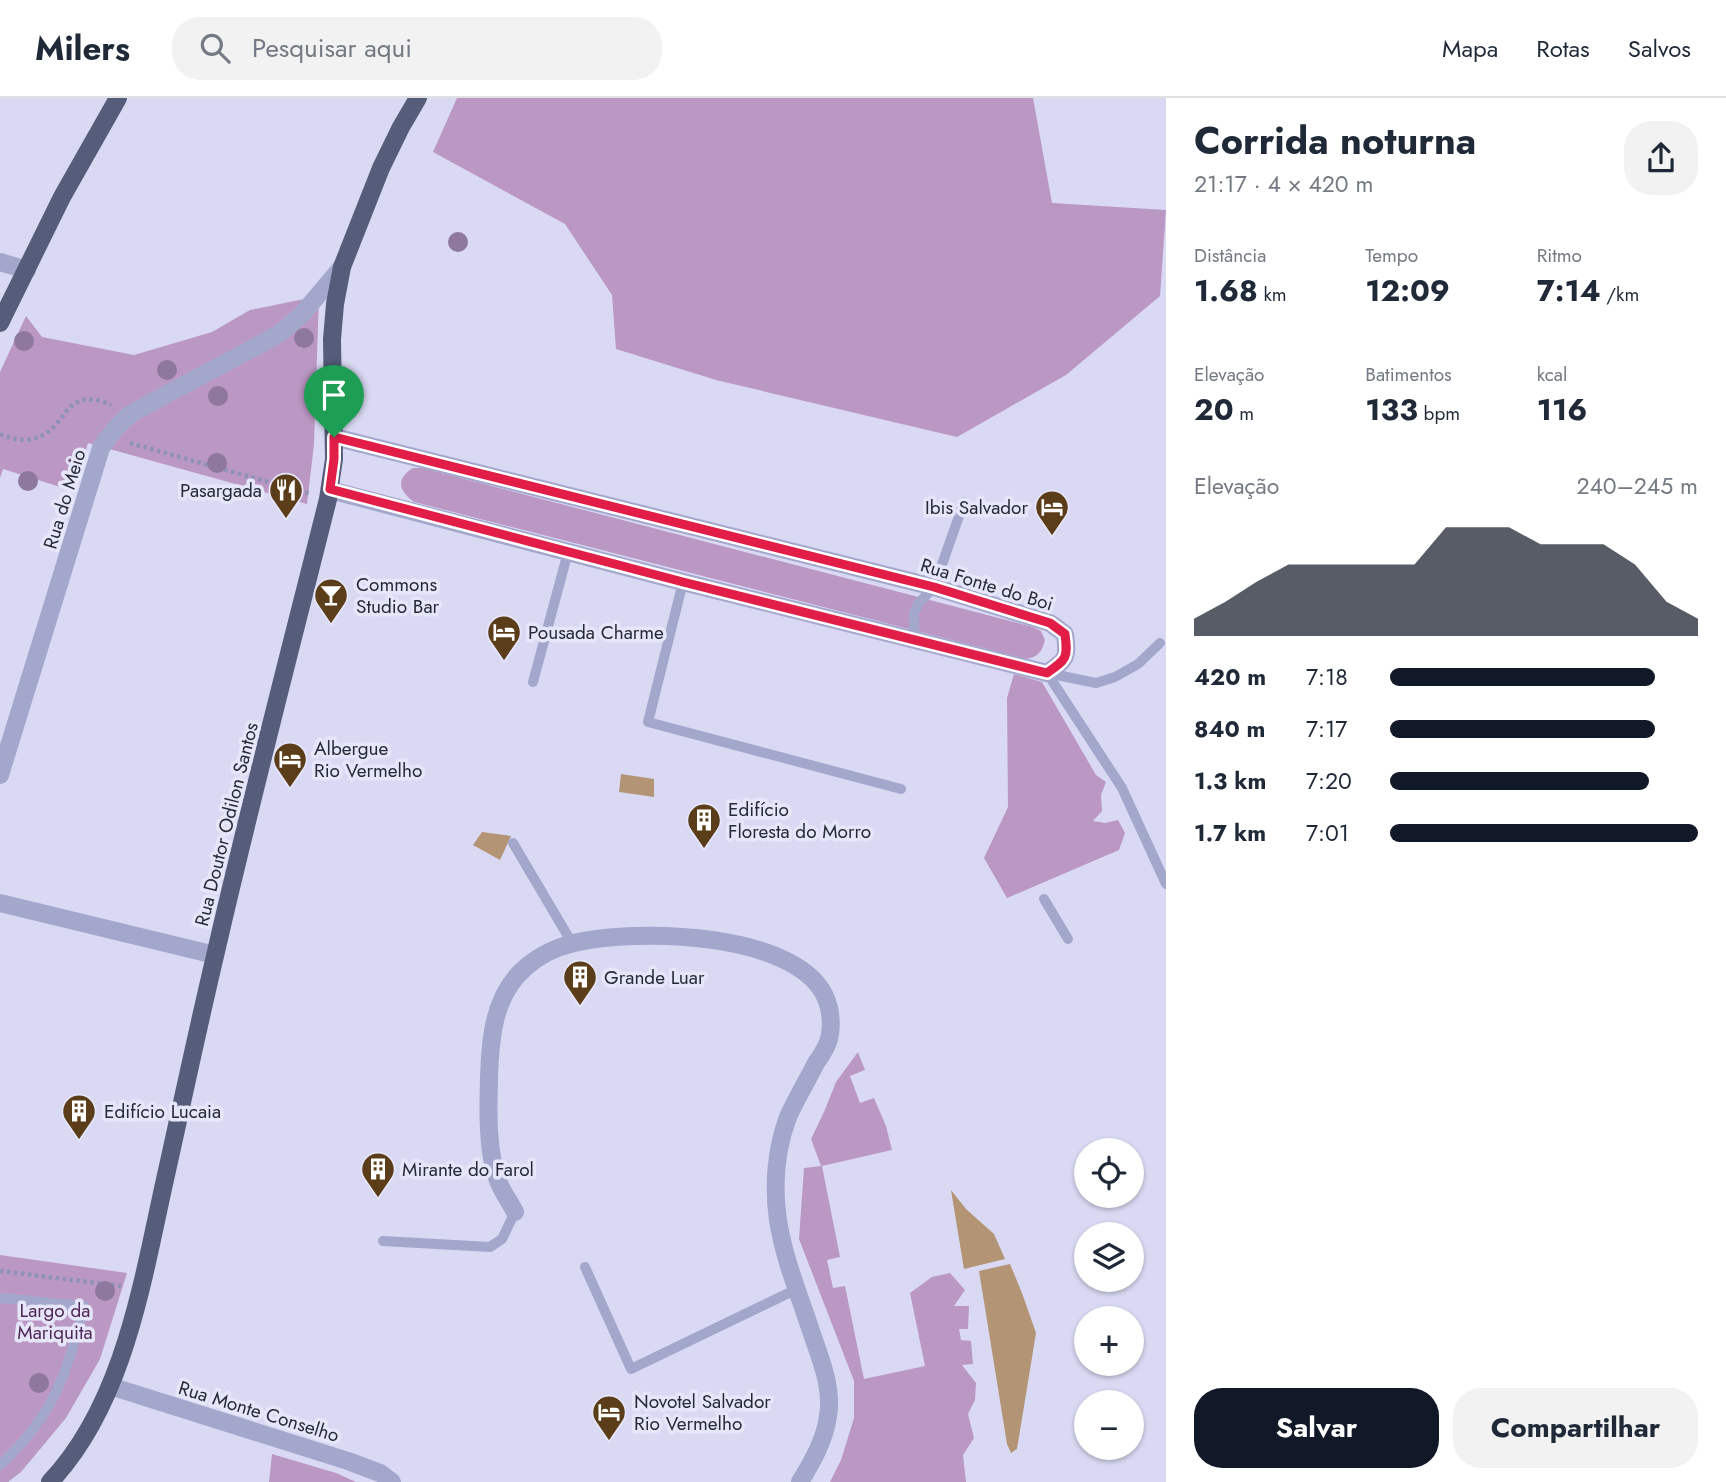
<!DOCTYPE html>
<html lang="pt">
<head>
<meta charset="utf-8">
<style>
	body { margin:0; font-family:Jost,sans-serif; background:#f2f2f3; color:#1f2937; height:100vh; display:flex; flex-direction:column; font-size:26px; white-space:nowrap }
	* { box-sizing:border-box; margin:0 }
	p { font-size:23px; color:#747a83 }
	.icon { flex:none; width:38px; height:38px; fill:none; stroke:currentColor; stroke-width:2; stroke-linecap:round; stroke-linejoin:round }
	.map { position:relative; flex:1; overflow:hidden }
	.side { display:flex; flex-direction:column; background:#fff; width:560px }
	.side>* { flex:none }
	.controls { position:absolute; left:1074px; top:1040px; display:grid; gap:14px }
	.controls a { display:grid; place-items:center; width:70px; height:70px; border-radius:50%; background:#fff; box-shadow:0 2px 5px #0004; font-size:35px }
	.pin { position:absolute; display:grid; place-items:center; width:60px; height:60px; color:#fff; margin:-72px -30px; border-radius:50% 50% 50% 0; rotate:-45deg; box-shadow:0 0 7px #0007 }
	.pin .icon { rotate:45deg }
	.round { display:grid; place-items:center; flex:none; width:74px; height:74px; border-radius:28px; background:#f2f2f3 }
	.overview { display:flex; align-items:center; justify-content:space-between; height:119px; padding:0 28px }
	h1 { font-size:38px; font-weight:700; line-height:52px }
	.figures { display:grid; grid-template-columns:repeat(3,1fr); gap:10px; height:119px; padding:7px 28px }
	.figures div { display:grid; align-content:center }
	.figures b { font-size:30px; font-weight:700 }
	.figures small { font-size:19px; font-weight:400 }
	.figures p { font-size:19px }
	.chart { height:196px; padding:14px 28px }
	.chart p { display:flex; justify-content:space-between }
	.chart svg { width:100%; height:126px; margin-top:7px; fill:#111827; opacity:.7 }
	.primary-button { display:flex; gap:14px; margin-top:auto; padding:14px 28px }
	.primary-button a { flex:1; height:80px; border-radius:28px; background:#111827; color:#fff; font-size:28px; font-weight:700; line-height:80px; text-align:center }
	.primary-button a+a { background:#f2f2f3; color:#1f2937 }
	ul { padding:0 28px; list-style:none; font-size:23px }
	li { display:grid; grid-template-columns:112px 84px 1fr; align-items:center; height:52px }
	li i { height:18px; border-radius:9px; background:#111827 }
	header { display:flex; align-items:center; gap:42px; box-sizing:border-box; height:98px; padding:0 35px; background:#fff; border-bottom:2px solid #e0e1e3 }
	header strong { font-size:33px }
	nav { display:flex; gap:38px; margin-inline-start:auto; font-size:24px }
	.search { width:490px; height:63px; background:#f2f2f3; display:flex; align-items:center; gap:18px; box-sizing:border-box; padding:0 24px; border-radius:28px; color:#747a83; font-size:26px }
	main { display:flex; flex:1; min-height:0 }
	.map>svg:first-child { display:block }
</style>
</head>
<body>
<header>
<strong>Milers</strong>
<div class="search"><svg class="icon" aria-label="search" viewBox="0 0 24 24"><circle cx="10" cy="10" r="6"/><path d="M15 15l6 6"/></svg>Pesquisar aqui</div>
<nav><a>Mapa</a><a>Rotas</a><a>Salvos</a></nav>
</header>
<main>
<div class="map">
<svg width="1166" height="1384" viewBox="0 0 1166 1384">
	<rect width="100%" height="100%" fill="#d9d9f3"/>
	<!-- green -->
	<path fill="#bb98c4" d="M 457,0 L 1033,0 L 1052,105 L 1166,112 L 1160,198 L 1066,277 L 957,339 L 716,282 L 616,251 L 612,197 L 565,126 L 433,54 Z
		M 319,198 L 314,346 L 307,406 L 88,345 L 73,393 L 3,371 L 0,380 L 0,274 L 26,218 L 42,239 L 134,257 L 212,234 L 250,212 Z
		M 413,370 L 423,370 L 1033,529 L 1041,533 L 1045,542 C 1042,554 1038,559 1026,561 L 414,404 C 399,393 395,381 413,370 Z
		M 1014,576 L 1042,584 L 1096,677 L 1106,684 L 1101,697 L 1102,713 L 1093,723 L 1105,725 L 1118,722 L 1125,735 L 1119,752 L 1007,800 L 984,760 L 1008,709 L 1007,600 Z
		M 858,954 L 865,972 L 850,978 L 860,1005 L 874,1000 L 886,1028 L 892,1052 L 822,1068 L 840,1159 L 827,1162 L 833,1190 L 845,1188 L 864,1281 L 925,1268 L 910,1195 L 932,1179 L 950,1175 L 965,1192 L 954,1208 L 969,1208 L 968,1231 L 959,1231 L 961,1242 L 971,1243 L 973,1266 L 962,1267 L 976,1285 L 975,1302 L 968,1316 L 974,1340 L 963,1357 L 966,1384 L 830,1384 L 841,1362 L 854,1320 L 854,1283 L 799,1141 L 804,1070 L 821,1068 L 811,1041 L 824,1014 L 836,984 Z
		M 0,1157 L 127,1175 L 100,1261 L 66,1320 L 21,1374 L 8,1384 L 0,1384 Z
		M 272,1356 L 336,1375 L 356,1384 L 269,1384 Z"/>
	<!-- water -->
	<path fill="#b39576" d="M 621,676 L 654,681 L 654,699 L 619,694 Z
		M 482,734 L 511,738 L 500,762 L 473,747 Z
		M 951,1092 L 966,1111 L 994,1136 L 1005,1161 L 964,1171 Z
		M 1010,1166 L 1022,1195 L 1036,1235 L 1017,1351 L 1011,1355 L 1007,1346 L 979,1173 Z"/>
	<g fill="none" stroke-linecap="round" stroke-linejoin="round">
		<!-- path -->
		<path stroke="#8e92b8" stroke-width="4.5" stroke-dasharray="3.5 3.5" stroke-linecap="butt" d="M 0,336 C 24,346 42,344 59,323 C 64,317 68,310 74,306 C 85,298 100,302 111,307
			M 130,345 L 311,396
			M 0,1173 L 121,1188"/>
		<!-- service -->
		<path stroke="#a4a7cc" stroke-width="10" d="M 683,484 L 648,624 L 901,691
			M 921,542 L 914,533 L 914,515 L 918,506 L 934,489 L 964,404
			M 1047,575 L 1122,690 L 1166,786
			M 1047,575 L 1096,585 L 1115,579 L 1138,566 L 1160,545
			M 533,584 L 568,454
			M 513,745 L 572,845
			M 1044,801 L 1068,841
			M 383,1143 L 490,1149 L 502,1141 L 515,1114
			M 585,1169 L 631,1271 L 797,1191
			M 0,1200 L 84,1208 C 68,1275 52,1320 0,1367"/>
		<!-- minor -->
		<path stroke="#a4a7cc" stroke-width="18" d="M 0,164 L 27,172
			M 330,392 L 683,484 L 1047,575 C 1067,561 1068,560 1065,536 L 1050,525 L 934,489 L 334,339
			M 0,677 L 101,350 C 110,336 119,325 132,315 L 279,236 L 302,216 L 342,169
			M 0,805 L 215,857
			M 515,1114 C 510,1104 503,1095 499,1085 C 487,1056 488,1013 489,981 C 490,943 493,897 525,870 C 538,858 557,849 574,845 C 634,830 802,833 827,903 C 831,914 832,929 829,941 C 827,949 821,958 816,965 C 807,983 796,1001 788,1019 C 776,1051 773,1088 778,1122 C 784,1161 799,1196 811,1233 C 820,1260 833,1289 828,1318 C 825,1342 812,1364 800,1384
			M 110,1288 L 348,1363 L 380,1375 L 392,1384"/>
		<!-- primary -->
		<path stroke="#565d7a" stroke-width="18" d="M 0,225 L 62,99 L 118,0
			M 50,1384 C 123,1307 142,1186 164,1086 C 181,1010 197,934 215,858 C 250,705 290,553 328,401 L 334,361 L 332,241 L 335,206 L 342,169 L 381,70 L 401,29 L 418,0"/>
	</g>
	<!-- trees -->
	<g fill="#8e789d">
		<circle cx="458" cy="144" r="10"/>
		<circle cx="304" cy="240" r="10"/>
		<circle cx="24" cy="243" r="10"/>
		<circle cx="167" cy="272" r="10"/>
		<circle cx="218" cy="298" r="10"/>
		<circle cx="217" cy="365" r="10"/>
		<circle cx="28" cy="383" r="10"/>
		<circle cx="105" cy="1193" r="10"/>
		<circle cx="39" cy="1285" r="10"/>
	</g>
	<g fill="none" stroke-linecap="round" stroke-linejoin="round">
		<!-- route casing -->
		<g stroke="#fff" stroke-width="14">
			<path id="route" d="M 334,339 L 934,489 L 1050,525 L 1065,536 C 1068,560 1067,561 1047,575 L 683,484 L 330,391 L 334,361 Z"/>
		</g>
		<!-- route -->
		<use href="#route" stroke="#e11d48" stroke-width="9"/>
	</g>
	<!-- icons -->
	<defs>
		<g id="restaurant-pin" transform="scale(1.75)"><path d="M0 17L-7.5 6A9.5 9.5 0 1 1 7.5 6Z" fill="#5c3d19" stroke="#e6e6fb"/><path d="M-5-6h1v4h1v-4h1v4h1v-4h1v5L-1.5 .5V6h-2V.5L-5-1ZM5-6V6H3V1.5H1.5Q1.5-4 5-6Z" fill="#fff"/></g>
		<g id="hotel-pin" transform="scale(1.75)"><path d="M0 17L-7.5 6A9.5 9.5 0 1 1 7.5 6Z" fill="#5c3d19" stroke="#e6e6fb"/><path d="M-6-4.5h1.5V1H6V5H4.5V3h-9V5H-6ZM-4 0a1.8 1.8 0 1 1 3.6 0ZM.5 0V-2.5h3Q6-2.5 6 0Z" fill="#fff"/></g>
		<g id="bar-pin" transform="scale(1.75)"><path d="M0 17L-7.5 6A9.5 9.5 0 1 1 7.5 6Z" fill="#5c3d19" stroke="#e6e6fb"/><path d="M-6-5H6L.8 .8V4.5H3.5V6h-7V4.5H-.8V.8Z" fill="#fff"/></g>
		<g id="building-pin" transform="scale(1.75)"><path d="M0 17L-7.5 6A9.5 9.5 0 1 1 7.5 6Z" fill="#5c3d19" stroke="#e6e6fb"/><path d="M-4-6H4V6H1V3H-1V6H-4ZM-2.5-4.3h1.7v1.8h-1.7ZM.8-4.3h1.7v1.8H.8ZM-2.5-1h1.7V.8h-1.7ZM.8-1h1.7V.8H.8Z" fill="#fff"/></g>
	</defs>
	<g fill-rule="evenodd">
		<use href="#restaurant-pin" x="286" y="392"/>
		<use href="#hotel-pin" x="1052" y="409"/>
		<use href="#bar-pin" x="331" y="497"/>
		<use href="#hotel-pin" x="504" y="534"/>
		<use href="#hotel-pin" x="290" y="661"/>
		<use href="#building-pin" x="704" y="722"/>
		<use href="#building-pin" x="580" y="879"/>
		<use href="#building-pin" x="79" y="1013"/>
		<use href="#building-pin" x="378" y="1071"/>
		<use href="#hotel-pin" x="609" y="1314"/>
	</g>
	<g text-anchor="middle" stroke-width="7" stroke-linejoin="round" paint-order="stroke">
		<!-- poi labels -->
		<g font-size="19" fill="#262a37" stroke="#e6e6fb" text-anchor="start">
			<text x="262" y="399" text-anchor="end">Pasargada</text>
			<text x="1028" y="416" text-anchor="end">Ibis Salvador</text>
			<text x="356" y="493">Commons<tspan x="356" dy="22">Studio Bar</tspan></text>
			<text x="528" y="541">Pousada Charme</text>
			<text x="314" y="657">Albergue<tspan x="314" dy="22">Rio Vermelho</tspan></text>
			<text x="728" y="718">Edifício<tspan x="728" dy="22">Floresta do Morro</tspan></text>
			<text x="604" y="886">Grande Luar</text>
			<text x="104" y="1020">Edifício Lucaia</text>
			<text x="402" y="1078">Mirante do Farol</text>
			<text x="634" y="1310">Novotel Salvador<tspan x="634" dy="22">Rio Vermelho</tspan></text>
		</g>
		<!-- street labels -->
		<g font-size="19" fill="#262a37" stroke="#e6e6fb">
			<text transform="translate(64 401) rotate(-73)" y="7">Rua do Meio</text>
			<text transform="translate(987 486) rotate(17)" y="7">Rua Fonte do Boi</text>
			<text transform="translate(226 726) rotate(-76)" y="7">Rua Doutor Odilon Santos</text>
			<text transform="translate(259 1313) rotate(17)" y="7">Rua Monte Conselho</text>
		</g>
		<!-- park labels -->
		<g font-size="19" fill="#502857" stroke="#e6e6fb">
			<text x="55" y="1219">Largo da<tspan x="55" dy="22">Mariquita</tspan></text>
		</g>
	</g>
</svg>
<div class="controls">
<a><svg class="icon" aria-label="locate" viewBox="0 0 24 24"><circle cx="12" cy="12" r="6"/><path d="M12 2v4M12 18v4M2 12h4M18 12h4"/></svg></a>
<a><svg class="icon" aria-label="layers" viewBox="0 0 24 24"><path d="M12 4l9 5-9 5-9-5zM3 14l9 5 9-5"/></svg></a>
<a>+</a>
<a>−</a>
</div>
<div class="pin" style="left:334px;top:339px;background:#1e9e55"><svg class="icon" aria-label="arrive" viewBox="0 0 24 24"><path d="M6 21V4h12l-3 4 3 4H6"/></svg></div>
</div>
<section class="side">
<div class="overview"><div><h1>Corrida noturna</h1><p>21:17 · 4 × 420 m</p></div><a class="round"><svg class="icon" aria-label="share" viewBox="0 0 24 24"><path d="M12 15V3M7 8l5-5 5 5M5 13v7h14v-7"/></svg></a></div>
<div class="figures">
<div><p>Distância</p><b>1.68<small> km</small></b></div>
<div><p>Tempo</p><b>12:09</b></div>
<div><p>Ritmo</p><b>7:14<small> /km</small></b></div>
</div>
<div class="figures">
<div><p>Elevação</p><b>20<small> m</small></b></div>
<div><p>Batimentos</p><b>133<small> bpm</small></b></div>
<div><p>kcal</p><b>116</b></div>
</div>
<div class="chart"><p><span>Elevação</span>240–245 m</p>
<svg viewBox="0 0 160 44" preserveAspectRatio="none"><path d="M0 44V38L10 32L20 25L30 19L40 19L50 19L60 19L70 19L80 6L90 6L100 6L110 12L120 12L130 12L140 19L150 32L160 38V44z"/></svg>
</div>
<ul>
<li><b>420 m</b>7:18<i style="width:86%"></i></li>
<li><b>840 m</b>7:17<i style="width:86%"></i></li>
<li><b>1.3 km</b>7:20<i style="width:84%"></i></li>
<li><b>1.7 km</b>7:01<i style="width:100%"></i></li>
</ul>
<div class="primary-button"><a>Salvar</a><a>Compartilhar</a></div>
</section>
</main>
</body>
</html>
